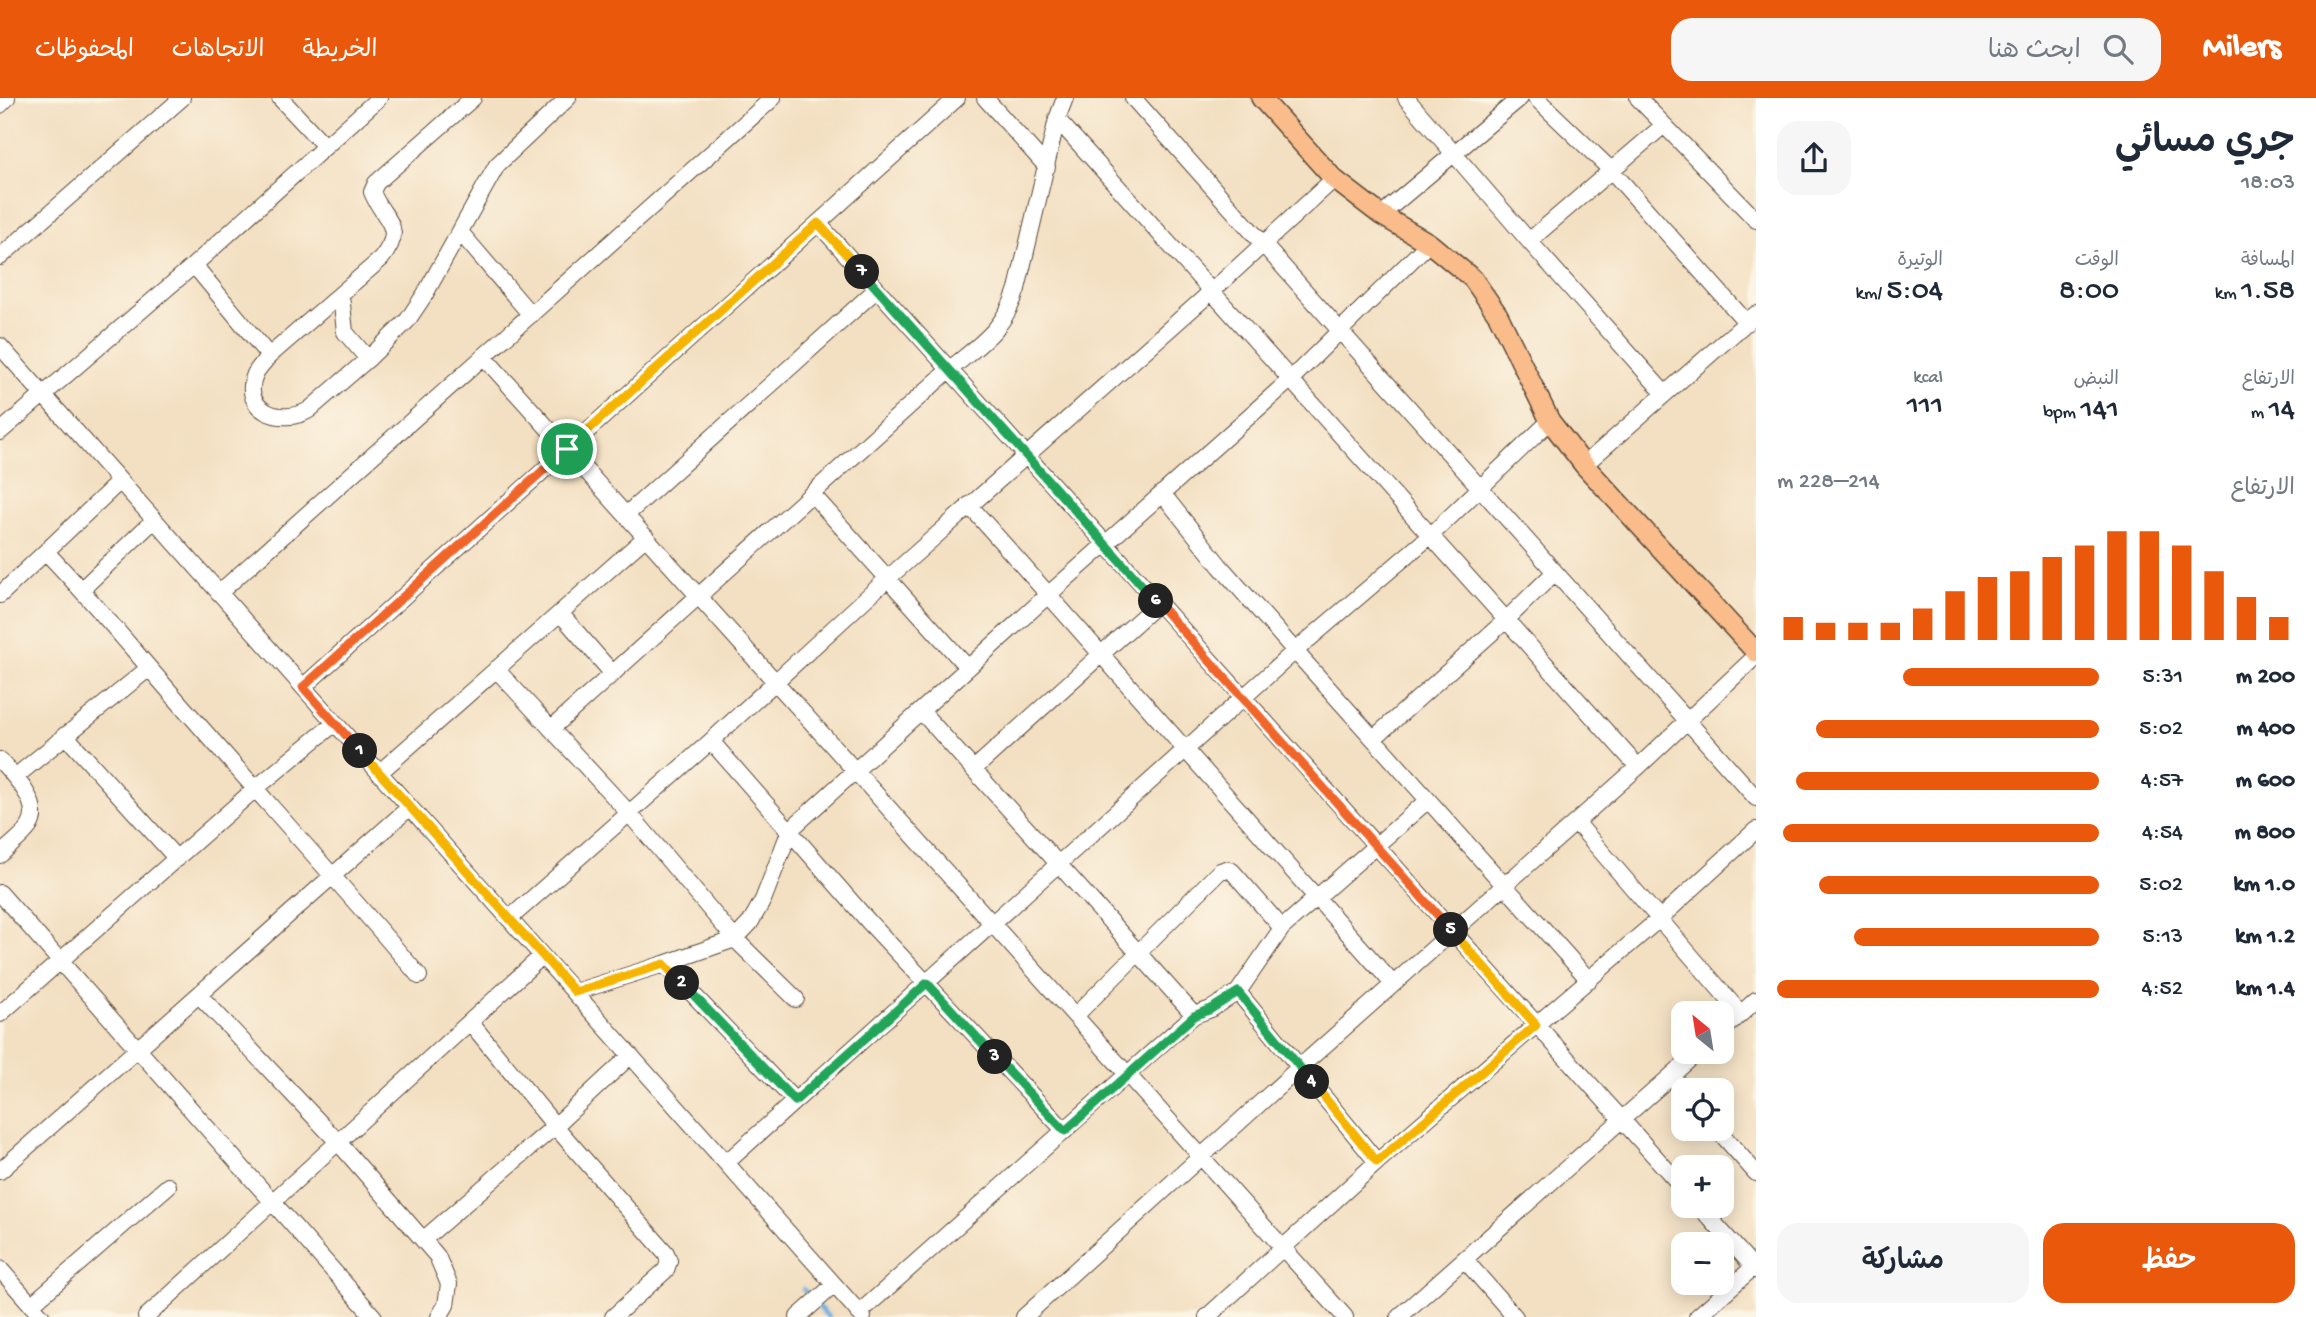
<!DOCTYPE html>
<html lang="ar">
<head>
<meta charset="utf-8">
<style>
	body { margin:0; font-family:"Gochi Hand","Playpen Sans Arabic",sans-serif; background:#f6f6f7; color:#1f2937; direction:rtl; height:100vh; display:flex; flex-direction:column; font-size:26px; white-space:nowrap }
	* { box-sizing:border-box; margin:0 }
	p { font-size:23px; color:#747a83 }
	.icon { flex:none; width:38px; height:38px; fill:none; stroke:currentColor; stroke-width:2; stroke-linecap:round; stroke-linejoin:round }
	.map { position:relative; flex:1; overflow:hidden; direction:ltr }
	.panel { display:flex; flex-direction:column; background:#fff; width:560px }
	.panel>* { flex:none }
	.needle { width:46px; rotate:330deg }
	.tools { position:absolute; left:1671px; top:903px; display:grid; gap:14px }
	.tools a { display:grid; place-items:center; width:63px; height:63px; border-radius:14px; background:#fff; box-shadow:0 4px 18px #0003; font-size:35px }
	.pin { position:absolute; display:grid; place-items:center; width:60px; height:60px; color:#fff; margin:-30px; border:4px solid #fff; border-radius:50%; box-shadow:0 2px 7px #0007 }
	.km { position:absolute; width:35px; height:35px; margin:-18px; border-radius:50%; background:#222; color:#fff; font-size:19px; line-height:35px; text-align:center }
	.round { display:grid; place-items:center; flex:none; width:74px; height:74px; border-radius:21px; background:#f6f6f7 }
	.overview { display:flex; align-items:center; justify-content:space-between; height:119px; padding:0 21px }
	h1 { font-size:38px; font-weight:600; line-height:52px }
	.figures { display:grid; grid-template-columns:repeat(3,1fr); gap:10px; height:119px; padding:7px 21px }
	.figures div { display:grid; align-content:center }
	.figures b { font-size:30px; font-weight:600 }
	.figures small { font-size:19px; font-weight:400 }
	.figures p { font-size:19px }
	.chart { height:196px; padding:14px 21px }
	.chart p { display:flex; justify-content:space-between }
	.chart svg { width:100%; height:126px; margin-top:7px; stroke:#ea580c; stroke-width:6 }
	.button { display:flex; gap:14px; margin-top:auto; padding:14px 21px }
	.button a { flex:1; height:80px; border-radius:21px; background:#ea580c; color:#fff; font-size:28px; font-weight:600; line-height:80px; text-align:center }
	.button a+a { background:#f6f6f7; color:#1f2937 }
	ul { padding:0 21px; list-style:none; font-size:23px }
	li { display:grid; grid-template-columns:112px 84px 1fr; align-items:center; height:52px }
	li i { height:18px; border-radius:9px; background:#ea580c }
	header { display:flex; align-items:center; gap:42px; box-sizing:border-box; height:98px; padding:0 35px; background:#ea580c; color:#fff }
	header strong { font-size:33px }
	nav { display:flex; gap:38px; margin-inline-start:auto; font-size:24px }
	.search { width:490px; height:63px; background:#f6f6f7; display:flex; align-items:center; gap:18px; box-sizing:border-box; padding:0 24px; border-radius:21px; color:#747a83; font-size:26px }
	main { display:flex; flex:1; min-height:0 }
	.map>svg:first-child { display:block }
</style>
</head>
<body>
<header>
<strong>Milers</strong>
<div class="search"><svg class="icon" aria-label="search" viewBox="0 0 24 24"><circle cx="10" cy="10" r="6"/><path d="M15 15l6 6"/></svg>ابحث هنا</div>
<nav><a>الخريطة</a><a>الاتجاهات</a><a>المحفوظات</a></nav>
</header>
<main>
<section class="panel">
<div class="overview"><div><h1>جري مسائي</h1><p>18:03</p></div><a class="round"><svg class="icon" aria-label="share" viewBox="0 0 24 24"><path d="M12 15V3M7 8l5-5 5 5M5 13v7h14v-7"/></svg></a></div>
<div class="figures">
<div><p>المسافة</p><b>1.58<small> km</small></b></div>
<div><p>الوقت</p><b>8:00</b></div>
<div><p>الوتيرة</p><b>5:04<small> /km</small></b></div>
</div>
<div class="figures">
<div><p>الارتفاع</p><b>14<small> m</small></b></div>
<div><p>النبض</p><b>141<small> bpm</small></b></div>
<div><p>kcal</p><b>111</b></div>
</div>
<div class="chart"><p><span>الارتفاع</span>214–228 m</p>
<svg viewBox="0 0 160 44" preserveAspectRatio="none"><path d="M5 44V36M15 44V38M25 44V38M35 44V38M45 44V33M55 44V27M65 44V22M75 44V20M85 44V15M95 44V11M105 44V6M115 44V6M125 44V11M135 44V20M145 44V29M155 44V36"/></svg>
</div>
<ul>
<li><b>200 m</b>5:31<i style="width:61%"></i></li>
<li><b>400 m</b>5:02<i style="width:88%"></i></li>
<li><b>600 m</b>4:57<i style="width:94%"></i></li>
<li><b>800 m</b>4:54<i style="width:98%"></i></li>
<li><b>1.0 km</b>5:02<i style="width:87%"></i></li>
<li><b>1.2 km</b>5:13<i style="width:76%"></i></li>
<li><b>1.4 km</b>4:52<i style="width:100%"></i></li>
</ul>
<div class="button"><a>حفظ</a><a>مشاركة</a></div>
</section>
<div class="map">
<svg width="1756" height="1219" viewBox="0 0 1756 1219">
	<rect width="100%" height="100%" fill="#fcf5e5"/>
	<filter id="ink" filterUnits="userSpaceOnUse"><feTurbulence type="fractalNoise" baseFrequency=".0143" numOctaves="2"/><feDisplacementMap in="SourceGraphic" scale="14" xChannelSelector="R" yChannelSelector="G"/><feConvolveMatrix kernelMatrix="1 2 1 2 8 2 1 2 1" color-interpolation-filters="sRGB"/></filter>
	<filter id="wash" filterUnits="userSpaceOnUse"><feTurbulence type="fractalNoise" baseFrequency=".00686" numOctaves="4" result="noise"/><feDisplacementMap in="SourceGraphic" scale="28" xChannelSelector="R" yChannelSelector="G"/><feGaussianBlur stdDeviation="1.57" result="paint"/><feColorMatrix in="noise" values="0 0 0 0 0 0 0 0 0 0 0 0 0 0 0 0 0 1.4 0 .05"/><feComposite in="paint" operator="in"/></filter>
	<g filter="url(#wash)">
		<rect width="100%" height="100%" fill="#f3dfc1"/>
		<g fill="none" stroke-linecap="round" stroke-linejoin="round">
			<!-- stream -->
			<path stroke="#6bb1e2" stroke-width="4.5" d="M 803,1191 L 812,1201
				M 818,1208 L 828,1219"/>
		</g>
	</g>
	<g filter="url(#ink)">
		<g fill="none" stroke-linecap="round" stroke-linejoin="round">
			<!-- minor casing -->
			<g stroke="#574536" stroke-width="18">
				<path id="minor" d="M 280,0 L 325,48
					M 473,0 L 376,85 L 372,94 C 384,124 407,128 381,161 L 269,258 C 265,263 258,270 255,276 C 240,313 282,328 309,312 L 368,261 L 407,223 L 425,196 L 497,67 L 568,0
					M 985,0 L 1047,69
					M 1133,0 L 1756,700
					M 1406,0 L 1529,143 L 1665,296
					M 1536,0 L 1611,72 L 1747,225
					M 1638,0 L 1756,122
					M 0,7 L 7,0
					M 1057,21 L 1638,669
					M 1381,117 L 1520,0
					M 818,125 L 1684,1091
					M 460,134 L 531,217
					M 1529,143 L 1664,27
					M 0,159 L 182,0
					M 194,167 L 269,258
					M 341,197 L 345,234 L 368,261
					M 0,248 L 863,1219
					M 484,259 L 1345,1219
					M 0,334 L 194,167 L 379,0
					M 1584,367 L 1756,216
					M 1162,395 L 1220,468 L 1295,553 L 1589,882
					M 812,396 L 968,570
					M 969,407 L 1393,886
					M 626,417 L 877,191
					M 47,455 C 97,507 143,564 191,618 C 267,705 345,790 419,878
					M 82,491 L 154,422
					M 219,495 L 773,0
					M 0,497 L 120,383
					M 560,515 L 613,576
					M 496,571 L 628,714 L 735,841 L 796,901
					M 303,589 L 957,0
					M 921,613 L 1194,917
					M 551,631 L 949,272 C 981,245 1004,232 1017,191 L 1057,21 L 1065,0
					M 65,637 L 177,761
					M 1374,640 L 1506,522 L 1555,474
					M 711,643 L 869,824 L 1065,1033
					M 0,662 C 14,678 44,707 29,729 C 22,739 9,748 0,757
					M 974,671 L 1158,505
					M 379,675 L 646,439
					M 15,679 L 149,570
					M 1576,724 L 1741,916
					M 0,795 L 374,1219
					M 509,821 L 711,643 L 887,481 L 1211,194 L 1334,81
					M 664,866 L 795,1003
					M 575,894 L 664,866 L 735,841 L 750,825 L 763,802 L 790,732 L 1048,497 L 1290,282 L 1429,145
					M 1238,894 L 1377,1064
					M 199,897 L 338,1044 L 437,1158 L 449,1186 L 446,1207 L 439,1219
					M 0,916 L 255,691 L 335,625
					M 1075,918 L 1220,773 L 1226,771 L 1232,773 L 1282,830
					M 470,924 L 555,1028 L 666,1155 L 669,1163 L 666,1172 L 613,1219
					M 1722,933 L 1756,902
					M 1672,978 L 1684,992
					M 1717,1031 L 1756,1075
					M 726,1065 L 1295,553 L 1430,438 L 1550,323
					M 0,1073 L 410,709
					M 1699,1108 L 1756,1172
					M 424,1141 L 555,1028 L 630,958
					M 1464,1161 L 1515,1219
					M 0,1171 L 42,1219
					M 31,1207 L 168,1088
					M 859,1215 L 1194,917 L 1211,911 L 1238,894 L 1282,830 L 1428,702
					M 146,1219 L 542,858
					M 798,1219 L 834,1187
					M 1024,1219 L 1300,969 L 1638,669 L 1756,558
					M 1207,1219 L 1377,1064 L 1659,821 L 1756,732
					M 1399,1219 L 1698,954
					M 1697,1219 L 1756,1167"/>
			</g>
			<!-- major casing -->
			<g stroke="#574536" stroke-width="22">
				<path id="major" d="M 1261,0 L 1334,81 L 1381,117 L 1429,145 L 1473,181 L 1498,217 L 1550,323 L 1584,367 L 1756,554"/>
			</g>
			<!-- minor -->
			<use href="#minor" stroke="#fff" stroke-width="16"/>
			<!-- major -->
			<use href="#major" stroke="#f9bc8a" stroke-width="19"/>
		</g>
	</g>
	<g fill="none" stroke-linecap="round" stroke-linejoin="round" filter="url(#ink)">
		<!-- split-1 casing -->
		<g stroke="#fff" stroke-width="14">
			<path id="split-1" d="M 360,653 L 303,589 L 567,351"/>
		</g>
		<!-- split-2 casing -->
		<g stroke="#fff" stroke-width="14">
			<path id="split-2" d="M 360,653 L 575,894 L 664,866 L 682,885"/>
		</g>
		<!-- split-3 casing -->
		<g stroke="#fff" stroke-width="14">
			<path id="split-3" d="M 682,885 L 795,1003 L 927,885 L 995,959"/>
		</g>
		<!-- split-4 casing -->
		<g stroke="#fff" stroke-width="14">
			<path id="split-4" d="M 995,959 L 1065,1033 L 1194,918 L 1211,911 L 1238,894 L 1312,984"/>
		</g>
		<!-- split-5 casing -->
		<g stroke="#fff" stroke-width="14">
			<path id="split-5" d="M 1312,984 L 1377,1064 L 1536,927 L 1451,832"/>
		</g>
		<!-- split-6 casing -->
		<g stroke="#fff" stroke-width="14">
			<path id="split-6" d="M 1156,503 L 1451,832"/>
		</g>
		<!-- split-7 casing -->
		<g stroke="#fff" stroke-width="14">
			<path id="split-7" d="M 862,174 L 1156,503"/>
		</g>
		<!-- split-8 casing -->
		<g stroke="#fff" stroke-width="14">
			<path id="split-8" d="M 567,351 L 818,125 L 862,174"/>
		</g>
		<!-- split-1 -->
		<use href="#split-1" stroke="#f0652b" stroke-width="9"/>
		<!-- split-2 -->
		<use href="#split-2" stroke="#f5b400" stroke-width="9"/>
		<!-- split-3 -->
		<use href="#split-3" stroke="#22a559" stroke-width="9"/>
		<!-- split-4 -->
		<use href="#split-4" stroke="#22a559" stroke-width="9"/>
		<!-- split-5 -->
		<use href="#split-5" stroke="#f5b400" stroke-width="9"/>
		<!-- split-6 -->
		<use href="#split-6" stroke="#f0652b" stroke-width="9"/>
		<!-- split-7 -->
		<use href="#split-7" stroke="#22a559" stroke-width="9"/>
		<!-- split-8 -->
		<use href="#split-8" stroke="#f5b400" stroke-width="9"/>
	</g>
</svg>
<div class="tools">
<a><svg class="needle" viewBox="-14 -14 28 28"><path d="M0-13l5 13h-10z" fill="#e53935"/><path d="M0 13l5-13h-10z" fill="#747a83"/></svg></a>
<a><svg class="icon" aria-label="locate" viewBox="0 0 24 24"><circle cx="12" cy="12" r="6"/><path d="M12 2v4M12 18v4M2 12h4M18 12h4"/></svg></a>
<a>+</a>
<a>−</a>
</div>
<div class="pin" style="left:567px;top:351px;background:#1e9e55"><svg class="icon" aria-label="arrive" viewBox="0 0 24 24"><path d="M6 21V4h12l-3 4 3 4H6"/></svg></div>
<b class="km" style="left:360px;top:653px">1</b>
<b class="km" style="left:682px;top:885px">2</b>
<b class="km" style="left:995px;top:959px">3</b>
<b class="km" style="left:1312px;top:984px">4</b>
<b class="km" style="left:1451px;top:832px">5</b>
<b class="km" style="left:1156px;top:503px">6</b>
<b class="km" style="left:862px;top:174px">7</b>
</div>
</main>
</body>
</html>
